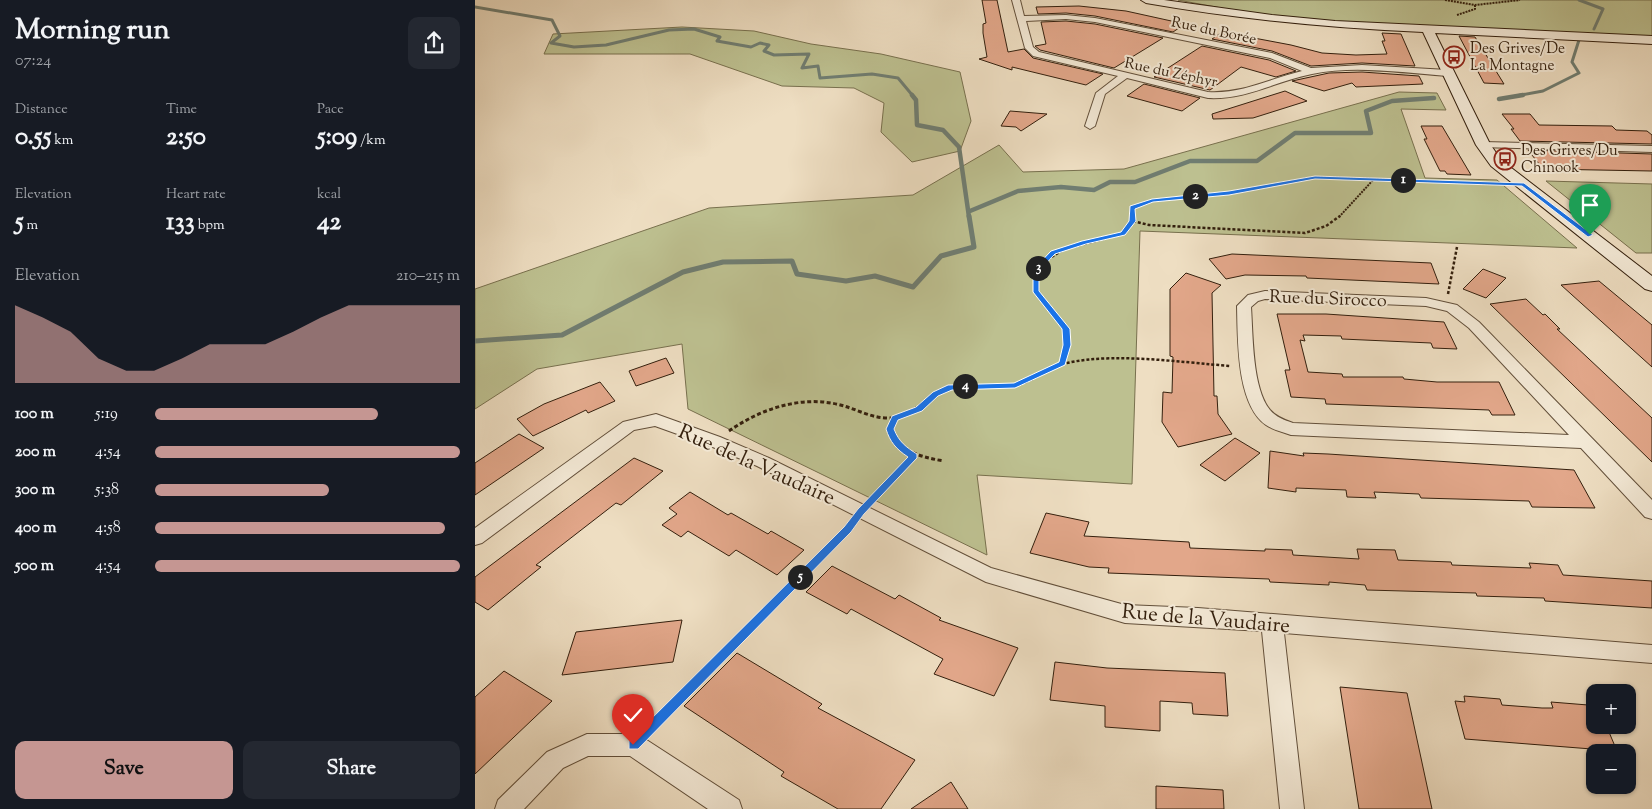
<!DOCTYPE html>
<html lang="en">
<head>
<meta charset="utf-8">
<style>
	body { margin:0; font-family:"Sorts Mill Goudy",serif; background:#242831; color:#f1f3f6; height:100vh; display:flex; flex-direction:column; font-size:19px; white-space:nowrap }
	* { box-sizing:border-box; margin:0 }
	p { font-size:16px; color:#9ea1a6 }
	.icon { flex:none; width:28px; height:28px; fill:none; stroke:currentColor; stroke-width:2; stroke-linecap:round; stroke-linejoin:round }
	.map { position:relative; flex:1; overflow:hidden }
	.drawer { display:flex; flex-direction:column; background:#171b24; width:475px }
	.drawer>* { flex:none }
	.buttons { position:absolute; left:1111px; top:684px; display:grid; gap:10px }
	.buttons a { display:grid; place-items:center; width:50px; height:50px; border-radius:10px; background:#171b24; box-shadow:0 1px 4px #0004; font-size:25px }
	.pin { position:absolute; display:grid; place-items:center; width:42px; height:42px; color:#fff; margin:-51px -21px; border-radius:50% 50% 50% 0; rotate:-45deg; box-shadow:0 0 5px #0007 }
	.pin .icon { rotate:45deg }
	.km { position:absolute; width:25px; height:25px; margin:-12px; border-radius:50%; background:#222; color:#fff; font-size:14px; line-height:25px; text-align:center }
	.round { display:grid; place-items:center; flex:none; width:52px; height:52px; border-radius:10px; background:#242831 }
	.summary { display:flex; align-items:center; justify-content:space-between; height:85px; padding:0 15px }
	h1 { font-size:28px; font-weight:700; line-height:38px }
	.stats { display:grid; grid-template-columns:repeat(3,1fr); gap:8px; height:85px; padding:5px 15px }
	.stats div { display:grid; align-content:center }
	.stats b { font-size:25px; font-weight:700 }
	.stats small { font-size:14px; font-weight:400 }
	.stats p { font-size:14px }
	.chart { height:140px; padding:10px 15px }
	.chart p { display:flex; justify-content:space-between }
	.chart svg { width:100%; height:90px; margin-top:5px; fill:#c59692; opacity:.7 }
	.action { display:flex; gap:10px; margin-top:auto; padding:10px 15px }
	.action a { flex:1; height:58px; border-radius:10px; background:#c59692; color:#111; font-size:20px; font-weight:700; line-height:58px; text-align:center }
	.action a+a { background:#242831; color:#f1f3f6 }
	ul { padding:0 15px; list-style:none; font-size:16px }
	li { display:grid; grid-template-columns:80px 60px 1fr; align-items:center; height:38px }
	li i { height:12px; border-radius:6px; background:#c59692 }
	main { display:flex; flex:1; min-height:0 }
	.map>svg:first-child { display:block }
</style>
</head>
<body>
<main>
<section class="drawer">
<div class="summary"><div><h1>Morning run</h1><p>07:24</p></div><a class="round"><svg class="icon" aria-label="share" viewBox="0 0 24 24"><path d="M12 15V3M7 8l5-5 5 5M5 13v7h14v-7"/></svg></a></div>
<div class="stats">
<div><p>Distance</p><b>0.55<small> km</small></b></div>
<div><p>Time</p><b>2:50</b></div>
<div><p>Pace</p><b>5:09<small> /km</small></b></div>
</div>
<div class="stats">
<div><p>Elevation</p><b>5<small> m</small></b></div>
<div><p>Heart rate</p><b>133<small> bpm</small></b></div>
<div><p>kcal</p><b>42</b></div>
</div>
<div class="chart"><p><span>Elevation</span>210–215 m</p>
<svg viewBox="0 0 160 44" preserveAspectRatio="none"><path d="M0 44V6L10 12L20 19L30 32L40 38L50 38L60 32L70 25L80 25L90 25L100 19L110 12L120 6L130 6L140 6L150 6L160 6V44z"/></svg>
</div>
<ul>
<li><b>100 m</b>5:19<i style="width:73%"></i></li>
<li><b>200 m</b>4:54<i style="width:100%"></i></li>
<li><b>300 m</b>5:38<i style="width:57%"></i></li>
<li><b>400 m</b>4:58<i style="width:95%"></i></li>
<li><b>500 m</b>4:54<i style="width:100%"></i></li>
</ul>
<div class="action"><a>Save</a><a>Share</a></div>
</section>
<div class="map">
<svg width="1177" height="809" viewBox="0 0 1177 809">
	<rect width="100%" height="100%" fill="#eedec2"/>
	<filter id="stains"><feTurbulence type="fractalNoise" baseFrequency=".004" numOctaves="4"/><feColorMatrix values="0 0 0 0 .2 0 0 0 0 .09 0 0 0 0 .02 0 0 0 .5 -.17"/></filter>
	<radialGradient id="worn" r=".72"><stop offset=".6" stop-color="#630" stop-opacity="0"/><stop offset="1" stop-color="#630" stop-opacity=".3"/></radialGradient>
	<!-- green -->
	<path fill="#bdc090" stroke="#78704e" d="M 703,0 L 1177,0 L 1177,43 L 833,24 Z
		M 207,27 L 279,31 L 336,44 L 406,54 L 485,72 L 496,121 L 485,151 L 437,162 L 406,132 L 409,103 L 379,88 L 307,86 L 215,54 L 69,54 L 78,34 Z
		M 924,92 L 962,93 L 971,110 L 926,109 L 950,178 L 1022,180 L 1102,248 L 665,231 L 657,484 L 502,475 L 512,555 L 213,409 L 207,344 L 62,369 L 0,409 L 0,289 L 234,208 L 438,195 L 524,145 L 548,172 L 649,169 Z
		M 1071,181 L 1177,184 L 1177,253 L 1161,253 Z"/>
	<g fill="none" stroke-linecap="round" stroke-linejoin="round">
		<!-- stream-far2 -->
		<path stroke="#707d71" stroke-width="3" d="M 1104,0 L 1128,9 L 1119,29
			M 0,7 L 77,20 L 85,36 L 76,43 L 99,47 L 131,45 L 194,30 L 219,29 L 245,37 L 242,41 L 276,47 L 285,43 L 294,45 L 289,51 L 299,55 L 334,54 L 327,68 L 343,66 L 345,78 L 397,74 L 423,78 L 438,96
			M 1041,96 L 1068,91 L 1104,73 L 1097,62 L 1104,40"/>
		<!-- stream-far1 -->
		<path stroke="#707d71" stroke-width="4.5" d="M 437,95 L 441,100 L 442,125 L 468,130 L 484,147 L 494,217
			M 1024,99 L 1048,95
			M 495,211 L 543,191 L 586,187 L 619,190 L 635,182 L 660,182 L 715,161 L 782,161 L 820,133 L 896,133 L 891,111 L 917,101 L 959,98"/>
		<!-- stream -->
		<path stroke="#707d71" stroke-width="5" d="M 0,341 L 87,335 L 208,272 L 248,262 L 317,261 L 322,274 L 371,281 L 400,276 L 438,287 L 466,256 L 499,247 L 494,216"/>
	</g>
	<!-- building -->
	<path fill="#e2a78a" stroke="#331f0d" d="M 507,0 L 522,0 L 533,52 L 549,49 L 558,58 L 628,74 L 611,85 L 537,67 L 537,70 L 504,59 L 512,57 L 508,33 L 508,24 L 511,23 Z
		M 604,6 L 651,11 L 710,24 L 698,32 L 620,16 L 591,13 L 563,14 L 561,7 Z
		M 591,21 L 620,24 L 688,38 L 639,68 L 565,50 L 560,46 L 571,44 L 566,22 Z
		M 747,32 L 816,45 L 847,53 L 881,55 L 912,54 L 907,41 L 910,41 L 907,33 L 926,34 L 940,66 L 887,63 L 836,66 L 797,51 L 737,39 Z
		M 984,36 L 1000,37 L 1029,84 L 1009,83 Z
		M 727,46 L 794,60 L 821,71 L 801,77 L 766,67 L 735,90 L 679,77 Z
		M 887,72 L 944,76 L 948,84 L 881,87 L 877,83 L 849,91 L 817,81 L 854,73 Z
		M 669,84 L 725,98 L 707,111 L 652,96 Z
		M 810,91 L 832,101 L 778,118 L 738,119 L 737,114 Z
		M 535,111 L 572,114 L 546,131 L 541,127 L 526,126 Z
		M 1027,114 L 1055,114 L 1064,125 L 1137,126 L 1141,130 L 1172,131 L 1177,135 L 1177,144 L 1045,141 L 1036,129 L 1039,129 Z
		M 946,126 L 967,126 L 996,175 L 972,174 L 970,171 L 965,171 L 949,139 L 952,139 Z
		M 1053,150 L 1177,154 L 1177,171 L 1068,169 Z
		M 757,254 L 956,263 L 964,284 L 832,278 L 831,276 L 770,275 L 751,279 L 734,259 Z
		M 1008,269 L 1031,278 L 1011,298 L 988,289 Z
		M 711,273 L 746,285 L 737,293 L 739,396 L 742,396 L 743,414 L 757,434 L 703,447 L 687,422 L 688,392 L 697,393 L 698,357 L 695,356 L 695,289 Z
		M 1124,281 L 1177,325 L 1177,367 L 1086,285 Z
		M 1051,299 L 1068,315 L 1070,314 L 1085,329 L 1082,329 L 1177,418 L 1177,462 L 1015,304 Z
		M 802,314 L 851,314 L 969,322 L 982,349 L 958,348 L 956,343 L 867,339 L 866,336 L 828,335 L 830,341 L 825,340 L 833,372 L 867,374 L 868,377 L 928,377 L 929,379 L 962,382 L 1024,382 L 1040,415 L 1017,415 L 1014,410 L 851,404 L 850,399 L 816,397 L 810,370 L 815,370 Z
		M 191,358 L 199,373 L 161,386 L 154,371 Z
		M 125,382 L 140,401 L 113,413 L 111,410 L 58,436 L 42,419 L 69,404 Z
		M 44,434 L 69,448 L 0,495 L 0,463 Z
		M 760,438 L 785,453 L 750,481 L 725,465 Z
		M 795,451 L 829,456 L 828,453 L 853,454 L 1099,470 L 1120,508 L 1057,507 L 1054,501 L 946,498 L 944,494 L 899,492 L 901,498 L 872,497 L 871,490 L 821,488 L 821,492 L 793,488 Z
		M 159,458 L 188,471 L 146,505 L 141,503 L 61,565 L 66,567 L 13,610 L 0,602 L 0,577 Z
		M 215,492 L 253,515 L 256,513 L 293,534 L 296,531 L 329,550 L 302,575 L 261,550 L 254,556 L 213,531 L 206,537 L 187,525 L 202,514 L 194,508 Z
		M 571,513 L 614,522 L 609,536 L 714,542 L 715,548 L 790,551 L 790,549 L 817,550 L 818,555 L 884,559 L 882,549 L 920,550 L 923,560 L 976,562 L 977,565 L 1056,568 L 1054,563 L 1083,565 L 1088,575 L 1177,581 L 1177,608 L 1070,601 L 1069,598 L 1002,596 L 1001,593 L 892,590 L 890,585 L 854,582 L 854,585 L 795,582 L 794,579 L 633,573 L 634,568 L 614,567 L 555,553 Z
		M 357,566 L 420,599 L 424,595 L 466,618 L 464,620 L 543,648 L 519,696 L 459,674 L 468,659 L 376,609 L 372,614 L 331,592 Z
		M 207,620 L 198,662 L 87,675 L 101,632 Z
		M 262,653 L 347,704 L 343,708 L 440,760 L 406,809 L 363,809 L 306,776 L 309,772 L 209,706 Z
		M 580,662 L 632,668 L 750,673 L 753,716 L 718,714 L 717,703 L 685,701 L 685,731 L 630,727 L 630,706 L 575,700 Z
		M 29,671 L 77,701 L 0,774 L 0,697 Z
		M 865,687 L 932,693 L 957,809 L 884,809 Z
		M 989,696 L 1025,699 L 1027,705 L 1067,708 L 1078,708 L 1076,702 L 1113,705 L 1115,711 L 1120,711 L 1120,725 L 1131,725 L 1142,751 L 990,739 L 980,701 L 990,702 Z
		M 476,782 L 493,809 L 436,809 Z
		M 681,786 L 748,790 L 749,809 L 681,809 Z"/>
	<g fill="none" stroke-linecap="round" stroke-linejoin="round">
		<!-- street casing -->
		<g stroke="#624f3a" stroke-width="2">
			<path id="street" d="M 537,0 L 545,0 L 549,16 L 591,15 L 620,18 L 797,53 L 836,68 L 887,65 L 972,70 L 977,73 L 972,76 C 928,73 881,65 837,74 C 801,81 771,100 733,98 L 652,78 L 630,94 L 620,126 L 615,129 L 610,126 L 621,93 L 643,76 L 558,56 L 550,48 ZM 591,19 L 620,22 L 795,58 L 827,71 C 794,79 767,94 733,92 L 564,52 L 558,47 L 551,21 Z
				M 1008,142 L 1177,146 L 1177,152 L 1004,147 L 1003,145 Z
				M 790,291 L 951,298 L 982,305 L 1004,322 L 1177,500 L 1177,519 L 1170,517 L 1106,448 L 816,435 C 808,432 798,430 791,425 C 761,404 763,338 762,306 L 773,295 ZM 790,299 L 951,306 L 972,311 L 994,328 L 1094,435 L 818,423 C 809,420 801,417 795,410 C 777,388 778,335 776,307 L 783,301 Z
				M 181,414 L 245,437 L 294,458 L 516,568 L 650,605 L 723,608 L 1177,645 L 1177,663 L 809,633 L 829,809 L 805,809 L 787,631 L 650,623 L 511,582 L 282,466 L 233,445 L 180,426 L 159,430 L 7,543 L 0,545 L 0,528 L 148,422 Z
				M 112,734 L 159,734 L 167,737 L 264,800 L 267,809 L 233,809 L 155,756 L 113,756 L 88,768 L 49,809 L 20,809 L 23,800 L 72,752 Z"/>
		</g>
		<!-- secondary casing -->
		<g stroke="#331f0d" stroke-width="2">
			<path id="secondary" d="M 666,0 L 689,0 L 797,15 L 860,21 L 1177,36 L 1177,44 L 960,33 L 1015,144 L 1026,160 L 1177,276 L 1177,291 L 1170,289 L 1016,166 L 1001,145 L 948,32 C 855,28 763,19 671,3 Z"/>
		</g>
		<!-- path-far3 -->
		<path stroke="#331f0d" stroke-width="2" stroke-dasharray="2 1" stroke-linecap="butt" d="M 970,0 L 1000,5 L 1045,0
			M 982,15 L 1000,9 L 1000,5
			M 899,179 L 1021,184
			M 658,217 L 657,208 L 677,201 L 754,193 L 840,177 L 899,179
			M 864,217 L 899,179"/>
		<!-- path-far2 -->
		<path stroke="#331f0d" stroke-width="2.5" stroke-dasharray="3 2" stroke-linecap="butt" d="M 658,216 L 658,221 L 674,225 L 830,233 L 851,226 L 865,216
			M 973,294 L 982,247
			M 587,364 L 592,341 L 591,328 L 566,299 L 561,283 L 561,270 L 569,262 L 589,249 L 648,234 L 658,221
			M 573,370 C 614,348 709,363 756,366"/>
		<!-- path-far1 -->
		<path stroke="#331f0d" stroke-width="3" stroke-dasharray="4 2.5" stroke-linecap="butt" d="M 420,418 L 415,429 C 426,452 445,457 469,461
			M 254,431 C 287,408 329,394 369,406 C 383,410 397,418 413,418 C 437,418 449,398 469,390 C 490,381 515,389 537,386 C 551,384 563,375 575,369
			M 398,499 L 439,456
			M 338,564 L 376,525"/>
		<!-- path -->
		<path stroke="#331f0d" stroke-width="4.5" stroke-dasharray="5 3" stroke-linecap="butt" d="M 173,730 L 339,563"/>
		<!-- street -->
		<use href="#street" fill="#f4ead7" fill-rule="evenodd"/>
		<!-- secondary -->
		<use href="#secondary" fill="#f4ead7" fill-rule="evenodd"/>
	</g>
	<!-- route -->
	<path fill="#1a73e8" stroke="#fff" d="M 840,176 L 1049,183 L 1118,235 L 1113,237 L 1047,186 L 840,179 L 754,195 L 678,202 L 660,209 L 661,221 L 650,235 L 611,244 L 580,254 L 564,271 L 564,291 L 595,329 L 596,345 L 590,365 L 540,388 L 477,390 L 463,396 L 447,411 L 423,420 L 419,429 C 424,442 431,447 442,454 L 442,458 L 389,514 L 376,532 L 163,749 L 154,749 L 154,741 L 369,527 L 383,509 L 433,457 C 421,449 415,442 411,429 L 417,416 L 441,407 L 458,392 L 473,385 L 539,383 L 584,362 L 588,345 L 587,329 L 558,292 L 558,270 L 576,251 L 607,241 L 646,232 L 654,221 L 655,206 L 677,199 L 754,191 Z"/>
	<!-- icons -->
	<defs>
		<g id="bus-ring" transform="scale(1.125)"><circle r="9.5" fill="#f4ead7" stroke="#8f2418" stroke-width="1.5"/><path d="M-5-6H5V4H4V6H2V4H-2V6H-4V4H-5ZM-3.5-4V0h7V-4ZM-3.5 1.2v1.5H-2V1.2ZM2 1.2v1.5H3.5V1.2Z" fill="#8f2418"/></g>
	</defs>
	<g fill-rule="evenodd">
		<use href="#bus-ring" x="979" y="57"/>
		<use href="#bus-ring" x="1030" y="159"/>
	</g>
	<g text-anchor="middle" stroke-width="4" stroke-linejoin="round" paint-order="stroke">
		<!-- far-street labels -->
		<g font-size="15" fill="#331f0d" stroke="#f4ead7">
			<text transform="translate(739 30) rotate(12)" y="5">Rue du Borée</text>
			<text transform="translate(696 72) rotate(12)" y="5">Rue du Zéphyr</text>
		</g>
		<!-- far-poi labels -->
		<g font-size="15" fill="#331f0d" stroke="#f4ead7" text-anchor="start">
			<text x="995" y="53">Des Grives/De<tspan x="995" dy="17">La Montagne</tspan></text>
			<text x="1046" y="155">Des Grives/Du<tspan x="1046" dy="17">Chinook</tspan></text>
		</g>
		<!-- street labels -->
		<g font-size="18" fill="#331f0d" stroke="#f4ead7">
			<text transform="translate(853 298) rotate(2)" y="6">Rue du Sirocco</text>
		</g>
		<!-- near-street labels -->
		<g font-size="21" fill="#331f0d" stroke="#f4ead7">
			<text transform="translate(282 464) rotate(24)" y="7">Rue de la Vaudaire</text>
			<text transform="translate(731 618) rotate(5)" y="7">Rue de la Vaudaire</text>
		</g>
	</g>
	<rect width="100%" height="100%" filter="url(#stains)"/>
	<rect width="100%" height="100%" fill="url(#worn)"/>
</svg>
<div class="buttons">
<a>+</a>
<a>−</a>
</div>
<div class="pin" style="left:1115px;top:235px;background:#1e9e55"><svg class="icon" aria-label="arrive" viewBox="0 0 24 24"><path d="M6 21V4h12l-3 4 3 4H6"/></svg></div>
<div class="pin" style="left:158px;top:745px;background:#d93025"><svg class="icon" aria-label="check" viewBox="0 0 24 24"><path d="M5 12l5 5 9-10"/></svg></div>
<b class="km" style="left:928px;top:180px">1</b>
<b class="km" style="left:720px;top:196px">2</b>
<b class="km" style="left:563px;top:268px">3</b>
<b class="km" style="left:490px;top:386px">4</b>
<b class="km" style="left:325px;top:577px">5</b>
</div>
</main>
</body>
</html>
